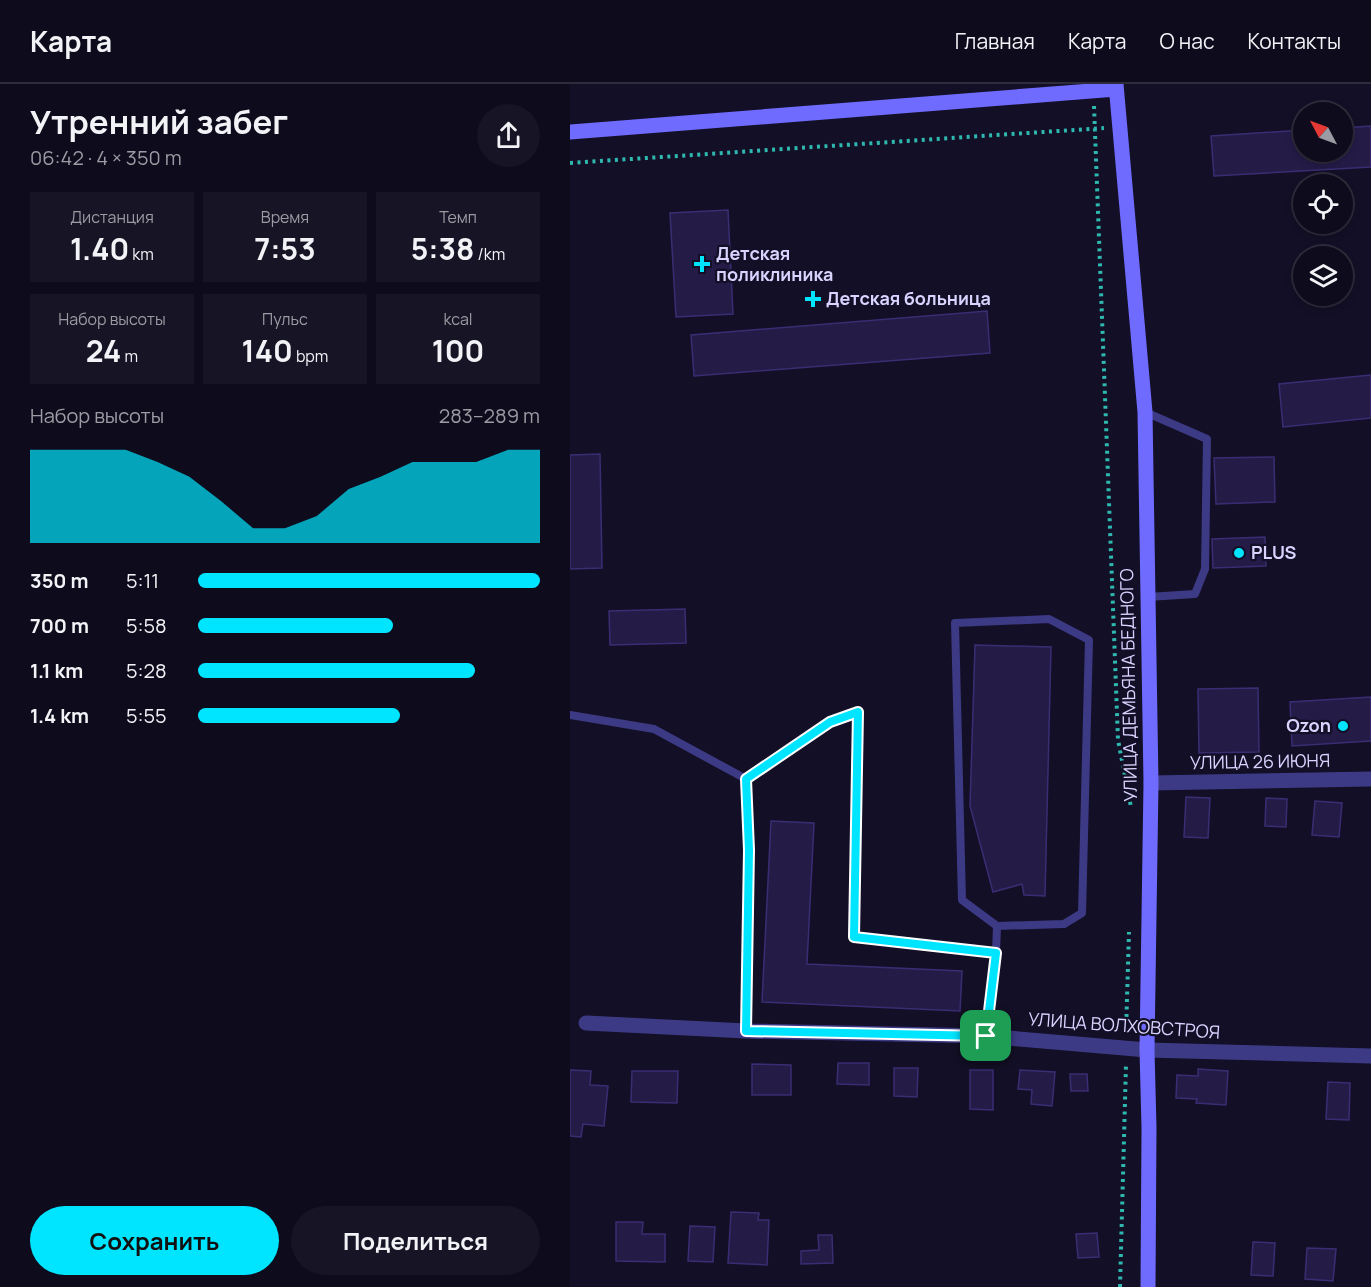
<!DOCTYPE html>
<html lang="ru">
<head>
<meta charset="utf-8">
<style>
	body { margin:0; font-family:Manrope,sans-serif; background:#171425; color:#f1f3f6; height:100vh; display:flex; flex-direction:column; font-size:22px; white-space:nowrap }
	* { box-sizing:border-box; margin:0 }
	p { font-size:20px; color:#9b9ba3 }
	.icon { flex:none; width:33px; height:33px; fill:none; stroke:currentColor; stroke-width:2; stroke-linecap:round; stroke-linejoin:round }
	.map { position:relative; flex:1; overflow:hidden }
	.side { display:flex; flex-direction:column; background:#0e0b1c; width:570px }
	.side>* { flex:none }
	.needle { width:39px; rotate:311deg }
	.controls { position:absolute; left:723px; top:18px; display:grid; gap:12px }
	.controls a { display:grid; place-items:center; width:60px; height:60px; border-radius:50%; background:#0e0b1c; box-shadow:0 3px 9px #0003,0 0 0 2px #2e2b3b; font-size:30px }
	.pin { position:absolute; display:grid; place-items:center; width:51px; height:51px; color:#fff; margin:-26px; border-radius:12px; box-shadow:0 3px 9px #0006 }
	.round { display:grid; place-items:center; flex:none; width:63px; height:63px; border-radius:32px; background:#171425 }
	.head { display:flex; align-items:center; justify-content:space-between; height:102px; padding:0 30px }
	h1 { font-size:33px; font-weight:700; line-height:45px }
	.figures { display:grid; grid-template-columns:repeat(3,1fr); gap:9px; height:102px; padding:6px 30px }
	.figures div { display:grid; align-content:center; border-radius:0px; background:#171425; text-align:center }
	.figures b { font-size:30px; font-weight:700 }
	.figures small { font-size:16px; font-weight:400 }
	.figures p { font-size:16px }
	.chart { height:168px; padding:12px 30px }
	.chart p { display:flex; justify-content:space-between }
	.chart svg { width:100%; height:108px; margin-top:6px; fill:#00e5ff; opacity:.7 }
	.primary-button { display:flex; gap:12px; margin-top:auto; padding:12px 30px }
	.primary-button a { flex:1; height:69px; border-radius:36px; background:#00e5ff; color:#111; font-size:24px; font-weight:700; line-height:69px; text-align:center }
	.primary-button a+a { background:#171425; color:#f1f3f6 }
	ul { padding:0 30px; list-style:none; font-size:20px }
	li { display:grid; grid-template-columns:96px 72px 1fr; align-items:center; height:45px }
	li i { height:15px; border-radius:8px; background:#00e5ff }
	header { display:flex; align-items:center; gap:36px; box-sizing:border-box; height:84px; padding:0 30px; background:#0e0b1c; border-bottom:2px solid #2e2b3b }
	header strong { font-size:28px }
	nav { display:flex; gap:33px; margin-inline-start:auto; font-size:21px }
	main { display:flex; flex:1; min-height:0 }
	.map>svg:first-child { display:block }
</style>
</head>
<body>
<header>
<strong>Карта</strong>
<nav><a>Главная</a><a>Карта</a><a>О нас</a><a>Контакты</a></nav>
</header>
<main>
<section class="side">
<div class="head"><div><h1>Утренний забег</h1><p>06:42 · 4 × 350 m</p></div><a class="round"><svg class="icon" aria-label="share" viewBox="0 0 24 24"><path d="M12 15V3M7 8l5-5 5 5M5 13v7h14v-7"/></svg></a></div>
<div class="figures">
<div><p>Дистанция</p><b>1.40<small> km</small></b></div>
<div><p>Время</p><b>7:53</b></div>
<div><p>Темп</p><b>5:38<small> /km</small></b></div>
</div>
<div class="figures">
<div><p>Набор высоты</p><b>24<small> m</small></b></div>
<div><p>Пульс</p><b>140<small> bpm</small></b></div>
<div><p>kcal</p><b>100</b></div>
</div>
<div class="chart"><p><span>Набор высоты</span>283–289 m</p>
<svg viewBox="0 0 160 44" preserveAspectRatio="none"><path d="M0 44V6L10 6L20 6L30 6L40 11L50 17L60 27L70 38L80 38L90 33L100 22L110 17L120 11L130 11L140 11L150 6L160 6V44z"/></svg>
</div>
<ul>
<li><b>350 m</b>5:11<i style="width:100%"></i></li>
<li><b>700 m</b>5:58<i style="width:57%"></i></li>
<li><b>1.1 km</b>5:28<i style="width:81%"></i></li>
<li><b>1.4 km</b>5:55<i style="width:59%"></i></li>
</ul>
<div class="primary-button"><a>Сохранить</a><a>Поделиться</a></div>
</section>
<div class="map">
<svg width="801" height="1203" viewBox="0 0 801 1203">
	<rect width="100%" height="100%" fill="#130f26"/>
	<!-- building -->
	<path fill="#241b47" stroke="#3b2d73" stroke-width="1.5" d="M 801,42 L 801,83 L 644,92 L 641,52 L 734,46 L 734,68 L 772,68 L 772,44 Z
		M 158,126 L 163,230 L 106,233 L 100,129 Z
		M 417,227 L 420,269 L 124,292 L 121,251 Z
		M 801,291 L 801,334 L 713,343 L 709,300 Z
		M 30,370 L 32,484 L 0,485 L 0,371 Z
		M 704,373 L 705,418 L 646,420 L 644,374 Z
		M 695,453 L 696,482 L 643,484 L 642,455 Z
		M 115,525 L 116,559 L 40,561 L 39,527 Z
		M 405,561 L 481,563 L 475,812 L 454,811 L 452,800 L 423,808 L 400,722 Z
		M 688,604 L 689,668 L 629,669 L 628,605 Z
		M 801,613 L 801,657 L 722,662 L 720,618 Z
		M 616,713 L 640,714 L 638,754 L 614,753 Z
		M 696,714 L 717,715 L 716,743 L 695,742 Z
		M 745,717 L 772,719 L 769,753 L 742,751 Z
		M 201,737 L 244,739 L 237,880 L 392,887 L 390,927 L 192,918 Z
		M 268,979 L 299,979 L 299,1001 L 267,1000 Z
		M 182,980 L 221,981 L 221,1011 L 182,1011 Z
		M 324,984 L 348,984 L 347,1013 L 324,1012 Z
		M 628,985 L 658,987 L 656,1021 L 626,1019 L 627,1015 L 606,1014 L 607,991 L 628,992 Z
		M 0,986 L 21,987 L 20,1001 L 38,1002 L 34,1042 L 13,1040 L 11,1053 L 0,1052 Z
		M 400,986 L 423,986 L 423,1026 L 400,1025 Z
		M 450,986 L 485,988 L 482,1022 L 461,1020 L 462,1006 L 448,1005 Z
		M 62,987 L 108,987 L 107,1019 L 61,1018 Z
		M 500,990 L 517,990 L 518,1007 L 501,1007 Z
		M 758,998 L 780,999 L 779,1036 L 756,1035 Z
		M 161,1128 L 189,1129 L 188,1136 L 199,1136 L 197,1181 L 158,1179 Z
		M 46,1138 L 73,1138 L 72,1150 L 95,1150 L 95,1178 L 46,1177 Z
		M 120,1142 L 145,1143 L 143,1178 L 118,1177 Z
		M 527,1149 L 529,1173 L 508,1174 L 506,1150 Z
		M 248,1151 L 262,1151 L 263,1179 L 231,1180 L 231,1167 L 249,1166 Z
		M 683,1158 L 705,1159 L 703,1192 L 681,1191 Z
		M 737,1164 L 766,1165 L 763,1197 L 735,1195 Z"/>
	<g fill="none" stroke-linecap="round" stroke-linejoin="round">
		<!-- path -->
		<path stroke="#2fb8b0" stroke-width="4" stroke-dasharray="3 4.5" stroke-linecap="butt" d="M 524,22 L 548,656 L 561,723
			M 0,79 L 534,44
			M 556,948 L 559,848
			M 550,1203 L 556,980"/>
		<!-- lane -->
		<path stroke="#3d3a85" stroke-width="8" d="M 575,328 L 637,355 L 635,485 L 625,510 L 578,513
			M 0,631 L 84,645 L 176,695 L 260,638 L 288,628 L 284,853 L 426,869 L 415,952
			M 426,869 L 427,842 L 494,840 L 512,829 L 519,556 L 479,535 L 385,539 L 392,816 L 427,842
			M 176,947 L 179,767 L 176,695"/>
		<!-- street -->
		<path stroke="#3d3a85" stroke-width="15" d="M 581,699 L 801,695
			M 16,939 L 176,947 L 415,952 L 577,966 L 801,972"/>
		<!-- secondary -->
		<path stroke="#6f6bff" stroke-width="15" d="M 546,0 L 575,328 L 581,699 L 577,966 L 579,1044 L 578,1203
			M 0,48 L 546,5"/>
	</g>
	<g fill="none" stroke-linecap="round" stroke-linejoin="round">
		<!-- route casing -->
		<g stroke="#fff" stroke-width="12">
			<path id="route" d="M 288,628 L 284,853 L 426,869 L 416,952 L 176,947 L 179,766 L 176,695 L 260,638 Z"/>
		</g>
		<!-- route -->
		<use href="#route" stroke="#00e5ff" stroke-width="8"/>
	</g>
	<!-- markers -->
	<g fill="#00e5ff" stroke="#130f26" stroke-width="2">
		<path d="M129 171h6v6h6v6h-6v6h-6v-6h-6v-6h6z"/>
		<path d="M240 206h6v6h6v6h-6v6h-6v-6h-6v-6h6z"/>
		<circle cx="669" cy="469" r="6"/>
		<circle cx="773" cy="642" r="6"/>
	</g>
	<g text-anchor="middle" stroke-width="4.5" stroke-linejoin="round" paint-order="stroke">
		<!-- poi labels -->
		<g font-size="18" font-weight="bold" fill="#d9d4ff" stroke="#130f26" text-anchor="start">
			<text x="146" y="176">Детская<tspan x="146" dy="21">поликлиника</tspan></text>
			<text x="256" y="221">Детская больница</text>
			<text x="681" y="475">PLUS</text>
			<text x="761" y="648" text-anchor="end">Ozon</text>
		</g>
		<!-- street labels -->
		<g font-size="18" fill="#d9d4ff" stroke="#130f26">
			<text transform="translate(559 601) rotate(-91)" y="6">УЛИЦА ДЕМЬЯНА БЕДНОГО</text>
			<text transform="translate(690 678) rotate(-1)" y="6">УЛИЦА 26 ИЮНЯ</text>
			<text transform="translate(554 942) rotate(4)" y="6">УЛИЦА ВОЛХОВСТРОЯ</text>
		</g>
	</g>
</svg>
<div class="controls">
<a><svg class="needle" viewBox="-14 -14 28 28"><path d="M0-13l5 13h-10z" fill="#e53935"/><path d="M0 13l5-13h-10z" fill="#9b9ba3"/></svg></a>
<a><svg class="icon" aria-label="locate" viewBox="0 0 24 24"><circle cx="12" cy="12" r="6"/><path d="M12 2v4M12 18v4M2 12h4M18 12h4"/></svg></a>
<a><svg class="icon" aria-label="layers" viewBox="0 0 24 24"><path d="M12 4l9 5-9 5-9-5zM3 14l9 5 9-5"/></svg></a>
</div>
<div class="pin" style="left:416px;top:952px;background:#1e9e55"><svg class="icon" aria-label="arrive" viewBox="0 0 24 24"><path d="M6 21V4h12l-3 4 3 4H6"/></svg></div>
</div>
</main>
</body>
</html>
